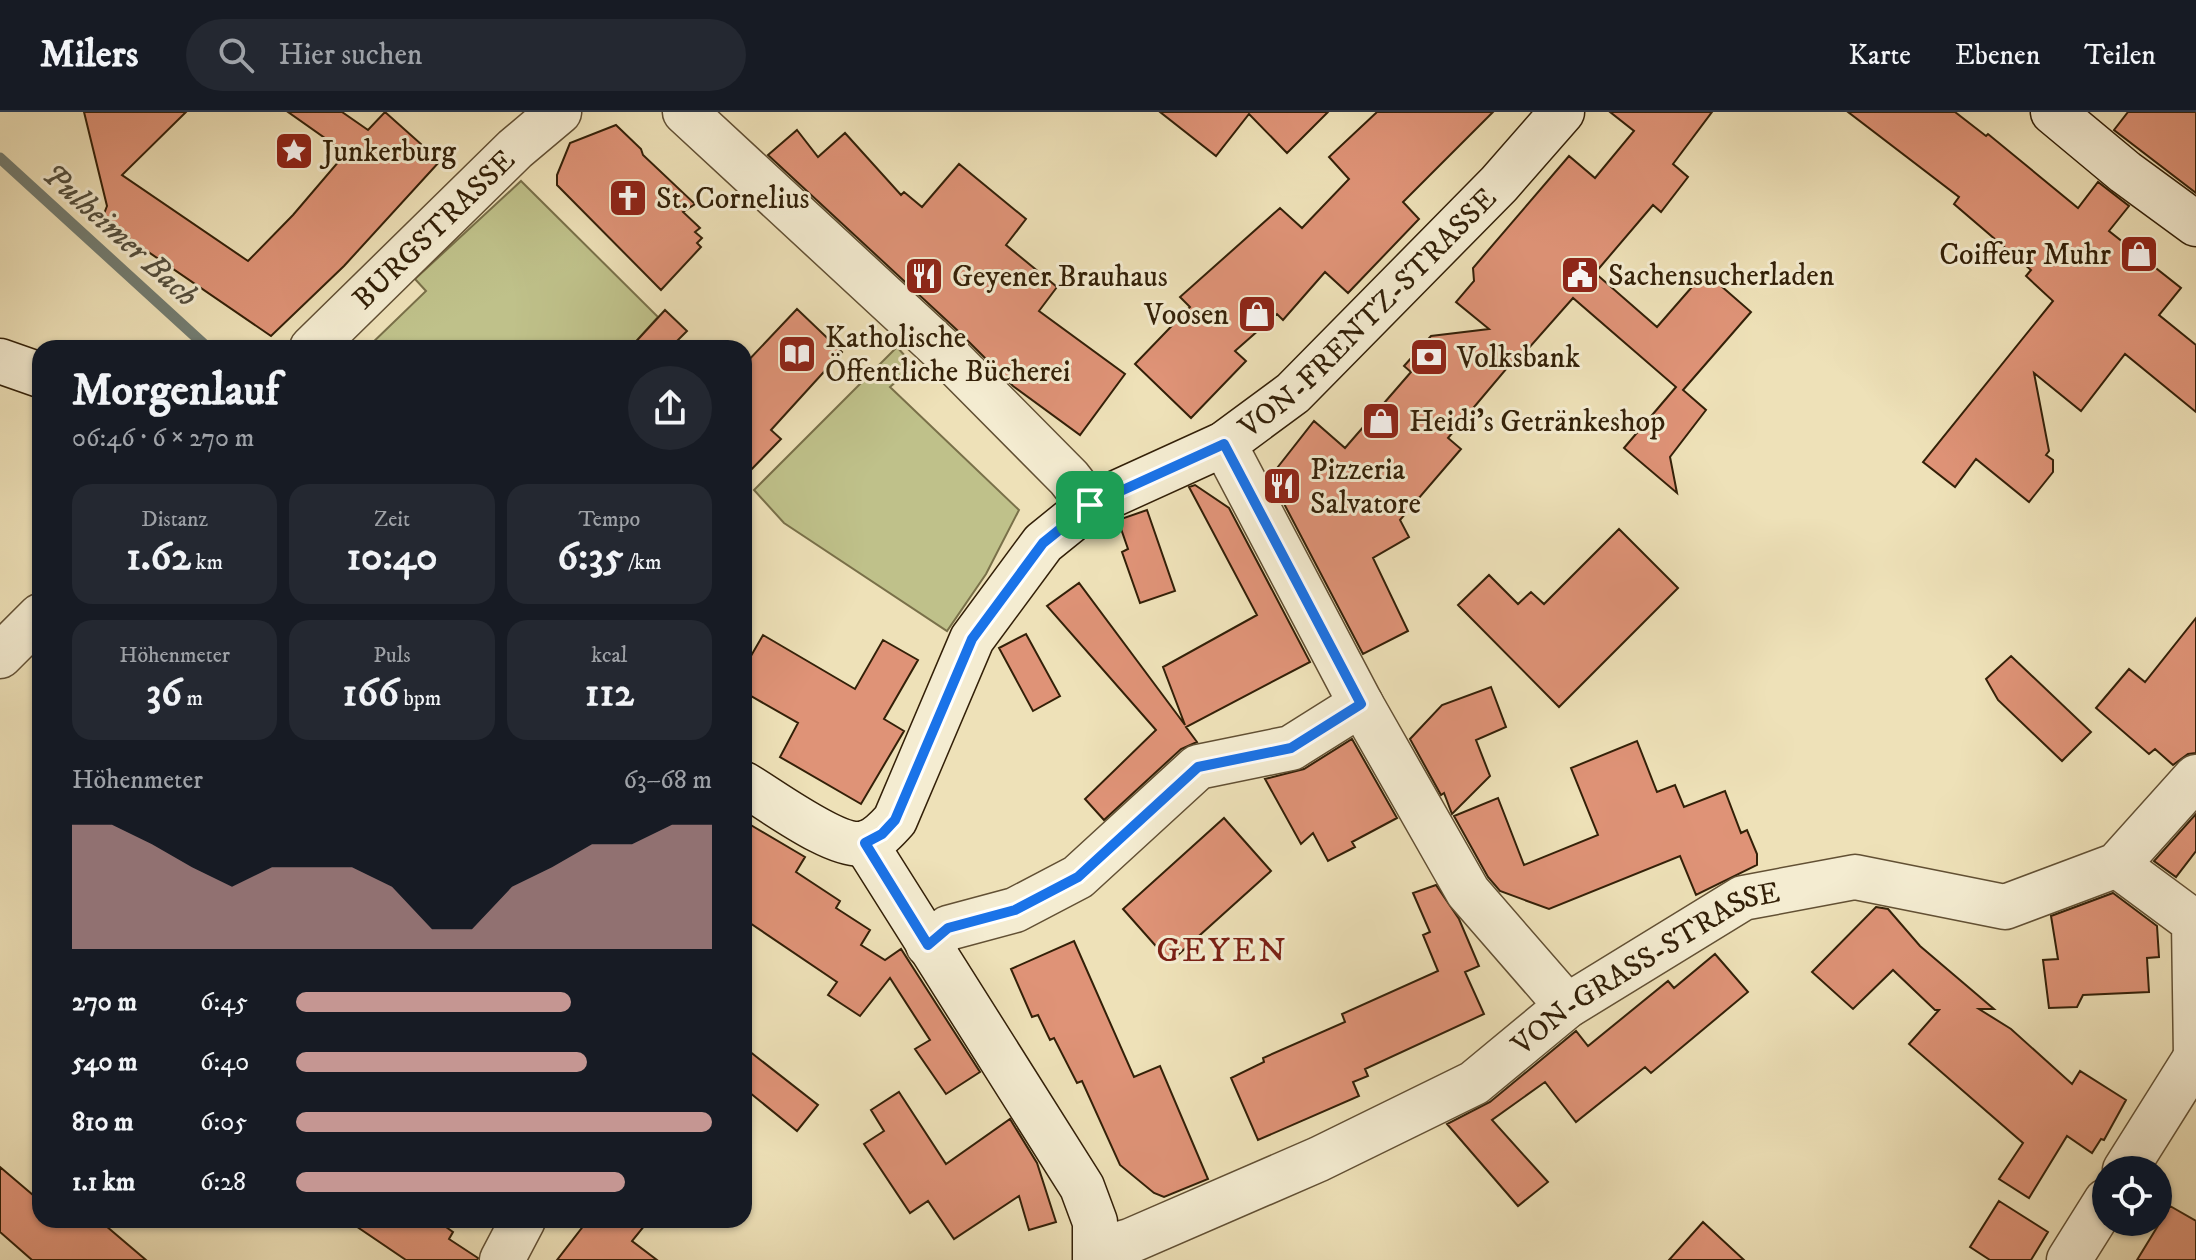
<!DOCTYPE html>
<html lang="de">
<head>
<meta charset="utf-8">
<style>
	body { margin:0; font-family:"IM FELL DW Pica",serif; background:#242831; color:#f1f3f6; height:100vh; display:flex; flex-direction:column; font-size:30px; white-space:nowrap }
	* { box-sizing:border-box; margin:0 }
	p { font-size:26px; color:#9ea1a6 }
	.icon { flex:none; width:44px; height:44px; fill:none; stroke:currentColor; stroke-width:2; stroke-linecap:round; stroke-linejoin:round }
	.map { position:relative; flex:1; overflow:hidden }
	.drawer { position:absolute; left:32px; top:228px; width:720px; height:888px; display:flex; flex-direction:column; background:#171b24; border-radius:24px; box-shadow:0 2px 6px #0004 }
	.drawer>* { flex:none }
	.buttons { position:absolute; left:2092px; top:1044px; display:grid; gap:16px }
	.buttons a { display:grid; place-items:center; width:80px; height:80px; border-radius:50%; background:#171b24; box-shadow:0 2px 6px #0004; font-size:40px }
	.pin { position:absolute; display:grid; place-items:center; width:68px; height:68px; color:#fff; margin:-34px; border-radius:16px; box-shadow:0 4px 12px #0006 }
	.round { display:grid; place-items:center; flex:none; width:84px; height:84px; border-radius:42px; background:#242831 }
	.overview { display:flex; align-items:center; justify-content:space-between; height:136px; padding:0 40px }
	h1 { font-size:44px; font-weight:700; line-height:60px }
	.metrics { display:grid; grid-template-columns:repeat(3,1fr); gap:12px; height:136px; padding:8px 40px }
	.metrics div { display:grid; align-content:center; border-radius:20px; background:#242831; text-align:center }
	.metrics b { font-size:40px; font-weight:700 }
	.metrics small { font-size:22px; font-weight:400 }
	.metrics p { font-size:22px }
	.chart { height:224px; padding:16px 40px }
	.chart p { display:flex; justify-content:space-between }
	.chart svg { width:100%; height:144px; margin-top:8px; fill:#c59692; opacity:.7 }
	ul { padding:0 40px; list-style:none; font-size:26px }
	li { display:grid; grid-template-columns:128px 96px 1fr; align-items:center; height:60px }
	li i { height:20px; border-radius:10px; background:#c59692 }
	header { display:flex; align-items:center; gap:48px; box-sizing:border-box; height:112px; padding:0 40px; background:#171b24; border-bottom:2px solid #363941 }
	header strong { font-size:38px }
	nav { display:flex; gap:44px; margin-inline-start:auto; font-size:28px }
	.search { width:560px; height:72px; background:#242831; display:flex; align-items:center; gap:20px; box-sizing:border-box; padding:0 28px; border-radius:44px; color:#9ea1a6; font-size:30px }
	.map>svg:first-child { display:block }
</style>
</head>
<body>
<header>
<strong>Milers</strong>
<div class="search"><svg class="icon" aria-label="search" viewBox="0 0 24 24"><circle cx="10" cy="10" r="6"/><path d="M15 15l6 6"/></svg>Hier suchen</div>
<nav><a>Karte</a><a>Ebenen</a><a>Teilen</a></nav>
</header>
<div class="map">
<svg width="2196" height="1148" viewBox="0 0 2196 1148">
	<rect width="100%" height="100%" fill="#eee1b8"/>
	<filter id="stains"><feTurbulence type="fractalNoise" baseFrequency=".0025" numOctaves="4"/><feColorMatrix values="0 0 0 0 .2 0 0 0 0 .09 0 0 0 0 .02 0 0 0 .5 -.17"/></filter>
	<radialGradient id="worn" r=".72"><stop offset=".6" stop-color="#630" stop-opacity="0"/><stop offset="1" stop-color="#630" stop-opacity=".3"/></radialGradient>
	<!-- green -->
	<path fill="#bfc18a" stroke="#797049" stroke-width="2" d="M 521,69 L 658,205 L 630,236 L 367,236 L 426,179 L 415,167 Z
		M 897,235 L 914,254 L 890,275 L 1019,398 L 986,462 L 947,519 L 784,411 L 754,378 Z"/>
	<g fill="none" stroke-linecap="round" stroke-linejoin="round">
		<!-- stream -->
		<path stroke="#737d72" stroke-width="11" d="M 0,46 L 208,236"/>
	</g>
	<!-- building -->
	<path fill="#df9377" stroke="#332008" stroke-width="2" d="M 84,0 L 186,0 L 122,63 L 248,149 L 293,103 L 346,41 L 288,0 L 342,0 L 368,18 L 385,0 L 440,49 L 344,154 L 271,224 L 125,124 L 122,129 L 106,117 L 102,107 L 107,94 Z
		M 1160,0 L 1328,0 L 1287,41 L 1249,2 L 1216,44 Z
		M 1377,0 L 1493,0 L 1403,90 L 1419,107 L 1348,181 L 1325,160 L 1283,208 L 1277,202 L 1235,239 L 1246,249 L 1191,306 L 1135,252 L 1190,195 L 1180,185 L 1280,96 L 1302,116 L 1349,67 L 1329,45 Z
		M 1610,0 L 1712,0 L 1673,52 L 1688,65 L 1661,100 L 1653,93 L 1595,161 L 1657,215 L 1705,160 L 1751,200 L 1683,278 L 1706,298 L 1670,345 L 1677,381 L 1624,336 L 1676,275 L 1573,186 L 1520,246 L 1517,244 L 1448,326 L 1461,337 L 1400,408 L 1409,425 L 1373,446 L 1408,519 L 1363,542 L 1270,365 L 1314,309 L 1345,336 L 1411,260 L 1404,254 L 1431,224 L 1489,217 L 1456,190 L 1474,169 L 1473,156 L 1569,44 L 1595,66 L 1634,19 Z
		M 1848,0 L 1955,0 L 1986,24 L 1988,22 L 2078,96 L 2098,70 L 2129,94 L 2109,119 L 2181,176 L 2159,203 L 2196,233 L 2196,300 L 2125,242 L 2081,299 L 2034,261 L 2049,339 L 2046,343 L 2053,348 L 2053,360 L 2029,390 L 1976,347 L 1955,375 L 1923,350 L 2053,189 L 2026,164 L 2031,158 L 1954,92 L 1959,85 Z
		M 2128,0 L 2196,0 L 2196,81 L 2114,18 Z
		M 616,13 L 641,37 L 643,43 L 695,92 L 683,100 L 700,116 L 695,120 L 702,126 L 697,131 L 701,135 L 661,178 L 557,73 L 557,63 L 570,31 Z
		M 797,18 L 818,45 L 845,21 L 901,83 L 904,80 L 922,95 L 959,52 L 1026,107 L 1006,133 L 1057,175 L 1039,199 L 1125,262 L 1080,323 L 1013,274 L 957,218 L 768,43 Z
		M 797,197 L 842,240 L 771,318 L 781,327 L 744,365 L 744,253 Z
		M 665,198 L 687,219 L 670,236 L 630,236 Z
		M 1195,373 L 1229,396 L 1310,550 L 1186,615 L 1197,630 L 1181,637 L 1104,708 L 1085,687 L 1156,618 L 1047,494 L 1079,471 L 1185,613 L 1163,555 L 1257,503 L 1189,375 Z
		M 1147,398 L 1175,479 L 1140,491 L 1122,440 L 1128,437 L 1118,408 Z
		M 1619,417 L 1678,476 L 1559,595 L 1458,493 L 1489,463 L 1518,492 L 1531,480 L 1544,492 Z
		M 2196,506 L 2196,641 L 2188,642 L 2173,653 L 2155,637 L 2149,642 L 2096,596 L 2129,557 L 2145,570 Z
		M 1026,522 L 1060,584 L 1033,599 L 999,536 Z
		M 763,523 L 855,577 L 883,528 L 918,548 L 884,607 L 904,619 L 861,692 L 780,645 L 798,611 L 744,580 L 744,556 Z
		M 2011,544 L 2091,620 L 2062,649 L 1998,588 L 1986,567 Z
		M 1491,575 L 1506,615 L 1476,628 L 1490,664 L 1452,702 L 1444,681 L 1441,683 L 1410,627 L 1442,593 Z
		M 1352,627 L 1397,706 L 1352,730 L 1355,735 L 1328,749 L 1313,721 L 1301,732 L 1265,667 L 1304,657 Z
		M 1637,629 L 1657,680 L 1675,673 L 1684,695 L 1725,679 L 1741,721 L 1747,718 L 1757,742 L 1757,753 L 1696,783 L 1680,744 L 1549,797 L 1500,779 L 1488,765 L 1454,704 L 1498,686 L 1524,753 L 1598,723 L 1571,656 Z
		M 2196,702 L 2196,739 L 2176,765 L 2154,749 Z
		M 1224,706 L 1271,759 L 1170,850 L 1123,797 Z
		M 744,709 L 805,745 L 796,760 L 840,789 L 836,796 L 870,818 L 861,833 L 885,848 L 901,837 L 980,960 L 946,982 L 915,937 L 930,928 L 890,866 L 860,904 L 828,883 L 837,870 L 744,807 Z
		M 1436,773 L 1459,807 L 1479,854 L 1465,860 L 1484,902 L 1365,957 L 1368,964 L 1353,970 L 1359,984 L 1258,1028 L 1231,966 L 1264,950 L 1263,946 L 1345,910 L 1342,902 L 1438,859 L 1423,823 L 1430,820 L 1413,781 Z
		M 2113,781 L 2157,814 L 2159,845 L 2147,846 L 2149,880 L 2083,883 L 2077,895 L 2049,896 L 2043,848 L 2058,847 L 2051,804 Z
		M 1876,795 L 1888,797 L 1920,834 L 1994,897 L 1979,897 L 2011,917 L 2072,972 L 2080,959 L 2126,988 L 2104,1028 L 2101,1027 L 2092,1041 L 2067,1024 L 2029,1086 L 1999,1067 L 2023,1031 L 1909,932 L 1939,898 L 1935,898 L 1893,858 L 1853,897 L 1812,860 Z
		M 1074,829 L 1134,965 L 1160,954 L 1208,1067 L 1164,1085 L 1154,1081 L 1120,1053 L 1082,969 L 1077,971 L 1054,926 L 1050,928 L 1038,903 L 1032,905 L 1011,857 Z
		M 1715,842 L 1748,880 L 1651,961 L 1645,955 L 1576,1010 L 1545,970 L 1492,1008 L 1548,1070 L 1518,1094 L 1447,1012 L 1490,990 L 1576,919 L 1588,934 L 1668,869 L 1674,876 Z
		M 744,935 L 818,993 L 797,1019 L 744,976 Z
		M 899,980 L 946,1052 L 1010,1007 L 1037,1051 L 1056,1110 L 1029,1118 L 1019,1084 L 954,1127 L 928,1089 L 910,1101 L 864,1032 L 884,1019 L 871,998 Z
		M 0,1055 L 40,1089 L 40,1108 L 99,1108 L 146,1148 L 32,1148 L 0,1120 Z
		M 1999,1089 L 2048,1120 L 2031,1148 L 1990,1148 L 1970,1135 Z
		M 2170,1094 L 2196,1109 L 2196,1148 L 2137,1148 Z
		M 347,1108 L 436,1108 L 453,1120 L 449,1127 L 478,1146 L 477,1148 L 406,1148 Z
		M 588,1108 L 649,1108 L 632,1129 L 657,1148 L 557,1148 Z
		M 1703,1110 L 1744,1148 L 1669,1148 Z"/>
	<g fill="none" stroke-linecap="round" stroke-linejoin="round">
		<!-- street casing -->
		<g stroke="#625034" stroke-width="47">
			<g id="street">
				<path d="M 685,0 L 940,236 L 1069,366 L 1090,393"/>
				<path id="s1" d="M 312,236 L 515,37 L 559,0"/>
				<path d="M 1224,332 L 1361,592 L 1468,780 L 1567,894"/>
				<path d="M 0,544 L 40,504"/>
				<path d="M 2117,753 L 2194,810 L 2196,945"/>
				<path d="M 928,833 L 948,816 L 1015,798 L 1078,765 L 1198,655 L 1291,636 L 1361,592"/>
				<path d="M 2125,1058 L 2196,945"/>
				<path id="s2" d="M 1097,1138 L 1130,1129 L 1319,1047 L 1474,971 L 1567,894 L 1743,786 L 1855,765 L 2005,795 L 2117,753 L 2196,665"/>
				<path d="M 502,1148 L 523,1108"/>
				<path d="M 2069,1148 L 2106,1089"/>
			</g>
		</g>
		<!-- secondary casing -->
		<g stroke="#332008" stroke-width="47">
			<g id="secondary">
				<path d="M 2053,0 L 2125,60 L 2196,112"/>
				<path d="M 0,249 L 40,263"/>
				<path id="s3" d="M 744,672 C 770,687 838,739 866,731 C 878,727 887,717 895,708 L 972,527 L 1043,431 L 1090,393 L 1224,332 L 1293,281 L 1499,72 L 1562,0"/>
				<path d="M 865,731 L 1082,1075 L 1095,1110 L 1095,1148"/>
			</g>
		</g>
		<!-- street -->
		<use href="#street" stroke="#f4ecd1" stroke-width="44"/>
		<!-- secondary -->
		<use href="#secondary" stroke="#f4ecd1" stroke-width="44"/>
	</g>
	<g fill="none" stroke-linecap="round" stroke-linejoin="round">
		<!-- route casing -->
		<g stroke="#fff" stroke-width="16">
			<path id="route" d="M 1224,332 L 1361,592 L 1291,636 L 1198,655 L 1078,765 L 1015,798 L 948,816 L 928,833 L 865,731 L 882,722 L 895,708 L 972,527 L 1043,431 L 1090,393 Z"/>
		</g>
		<!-- route -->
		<use href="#route" stroke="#1a73e8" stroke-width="10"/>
	</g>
	<!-- icons -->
	<defs>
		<g id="sight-square" transform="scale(2)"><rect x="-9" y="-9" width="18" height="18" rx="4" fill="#8f2418" stroke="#f4ecd1"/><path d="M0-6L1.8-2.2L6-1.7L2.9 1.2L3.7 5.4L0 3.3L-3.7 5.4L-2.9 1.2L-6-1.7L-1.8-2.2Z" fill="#fff"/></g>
		<g id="church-square" transform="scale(2)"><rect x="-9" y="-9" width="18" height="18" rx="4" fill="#8f2418" stroke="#f4ecd1"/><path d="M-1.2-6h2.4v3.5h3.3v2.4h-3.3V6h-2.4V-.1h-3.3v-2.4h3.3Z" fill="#fff"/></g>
		<g id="shop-square" transform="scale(2)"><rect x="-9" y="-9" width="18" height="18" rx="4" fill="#8f2418" stroke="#f4ecd1"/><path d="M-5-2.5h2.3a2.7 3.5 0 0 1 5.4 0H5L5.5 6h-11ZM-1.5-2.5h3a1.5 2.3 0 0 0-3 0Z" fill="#fff"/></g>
		<g id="civic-square" transform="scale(2)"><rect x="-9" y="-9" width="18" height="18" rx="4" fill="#8f2418" stroke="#f4ecd1"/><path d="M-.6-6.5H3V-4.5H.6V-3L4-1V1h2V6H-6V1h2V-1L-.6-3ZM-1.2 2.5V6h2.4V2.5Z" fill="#fff"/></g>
		<g id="restaurant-square" transform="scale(2)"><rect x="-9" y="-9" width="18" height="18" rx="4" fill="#8f2418" stroke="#f4ecd1"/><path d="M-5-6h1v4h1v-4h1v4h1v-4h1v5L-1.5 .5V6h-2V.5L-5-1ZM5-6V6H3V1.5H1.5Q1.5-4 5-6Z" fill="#fff"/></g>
		<g id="library-square" transform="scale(2)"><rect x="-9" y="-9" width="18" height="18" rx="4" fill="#8f2418" stroke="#f4ecd1"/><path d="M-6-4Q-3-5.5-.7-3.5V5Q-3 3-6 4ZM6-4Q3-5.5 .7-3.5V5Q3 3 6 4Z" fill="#fff"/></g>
		<g id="bank-square" transform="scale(2)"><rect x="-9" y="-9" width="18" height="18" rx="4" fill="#8f2418" stroke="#f4ecd1"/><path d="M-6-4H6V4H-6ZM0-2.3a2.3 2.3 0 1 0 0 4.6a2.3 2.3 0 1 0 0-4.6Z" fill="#fff"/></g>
	</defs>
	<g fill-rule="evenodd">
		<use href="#sight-square" x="294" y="39"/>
		<use href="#church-square" x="628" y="86"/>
		<use href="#shop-square" x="2139" y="142"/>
		<use href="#civic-square" x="1580" y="163"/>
		<use href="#restaurant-square" x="924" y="164"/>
		<use href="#shop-square" x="1257" y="202"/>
		<use href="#library-square" x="797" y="242"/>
		<use href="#bank-square" x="1429" y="245"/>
		<use href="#shop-square" x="1381" y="309"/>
		<use href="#restaurant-square" x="1282" y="374"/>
	</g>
	<g text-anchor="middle" stroke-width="6" stroke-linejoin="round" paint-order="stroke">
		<!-- poi labels -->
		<g font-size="30" fill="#332008" stroke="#f4ecd1" text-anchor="start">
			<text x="322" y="49">Junkerburg</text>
			<text x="656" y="96">St. Cornelius</text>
			<text x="2111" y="152" text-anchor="end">Coiffeur Muhr</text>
			<text x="1608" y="173">Sachensucherladen</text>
			<text x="952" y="174">Geyener Brauhaus</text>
			<text x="1229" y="212" text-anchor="end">Voosen</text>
			<text x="825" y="235">Katholische<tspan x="825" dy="34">Öffentliche Bücherei</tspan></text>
			<text x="1457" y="255">Volksbank</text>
			<text x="1409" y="319">Heidi's Getränkeshop</text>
			<text x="1310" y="367">Pizzeria<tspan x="1310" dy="34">Salvatore</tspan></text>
		</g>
		<!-- street labels -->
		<g font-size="30" fill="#332008" stroke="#f4ecd1">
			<text dy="10" stroke="none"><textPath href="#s1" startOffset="170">BURGSTRASSE</textPath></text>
			<text dy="10" stroke="none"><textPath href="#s3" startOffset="894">VON-FRENTZ-STRASSE</textPath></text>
			<text dy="10" stroke="none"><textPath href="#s2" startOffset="622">VON-GRASS-STRASSE</textPath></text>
		</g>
		<!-- water labels -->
		<g font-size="32" font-style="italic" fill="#534e3d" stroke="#f4ecd1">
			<text transform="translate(121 122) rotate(42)" y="11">Pulheimer Bach</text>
		</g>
		<!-- quarter labels -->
		<g font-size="34" letter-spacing="2" fill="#7a1f14" stroke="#f4ecd1">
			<text x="1222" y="849">GEYEN</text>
		</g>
	</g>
	<rect width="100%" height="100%" filter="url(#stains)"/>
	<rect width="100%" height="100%" fill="url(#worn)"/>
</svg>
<div class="buttons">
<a><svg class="icon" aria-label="locate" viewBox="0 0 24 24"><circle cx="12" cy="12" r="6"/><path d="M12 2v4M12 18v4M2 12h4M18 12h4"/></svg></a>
</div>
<div class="pin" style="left:1090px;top:393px;background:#1e9e55"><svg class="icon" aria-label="arrive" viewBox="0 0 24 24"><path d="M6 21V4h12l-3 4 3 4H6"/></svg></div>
<section class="drawer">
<div class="overview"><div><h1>Morgenlauf</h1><p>06:46 · 6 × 270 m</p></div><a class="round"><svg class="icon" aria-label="share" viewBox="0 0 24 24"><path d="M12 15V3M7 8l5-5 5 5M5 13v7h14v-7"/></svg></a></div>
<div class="metrics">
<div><p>Distanz</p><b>1.62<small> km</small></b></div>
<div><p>Zeit</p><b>10:40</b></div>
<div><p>Tempo</p><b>6:35<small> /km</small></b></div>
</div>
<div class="metrics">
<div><p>Höhenmeter</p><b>36<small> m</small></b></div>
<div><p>Puls</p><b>166<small> bpm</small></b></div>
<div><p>kcal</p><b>112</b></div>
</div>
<div class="chart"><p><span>Höhenmeter</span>63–68 m</p>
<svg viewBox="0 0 160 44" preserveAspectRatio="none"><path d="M0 44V6L10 6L20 12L30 19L40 25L50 19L60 19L70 19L80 25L90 38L100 38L110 25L120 19L130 12L140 12L150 6L160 6V44z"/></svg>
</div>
<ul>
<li><b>270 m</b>6:45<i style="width:66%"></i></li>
<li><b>540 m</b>6:40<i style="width:70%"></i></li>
<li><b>810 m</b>6:05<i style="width:100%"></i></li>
<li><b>1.1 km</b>6:28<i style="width:79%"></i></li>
</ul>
</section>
</div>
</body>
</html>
